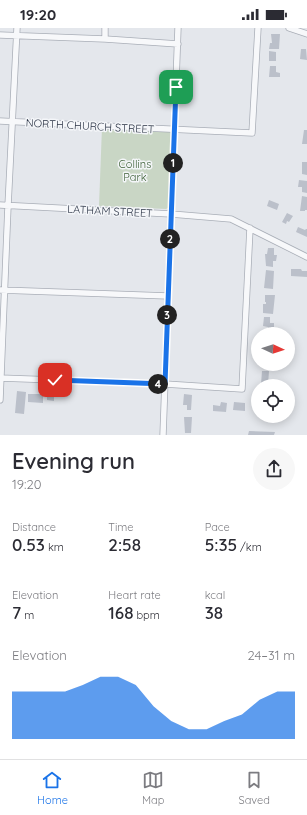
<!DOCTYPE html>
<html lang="en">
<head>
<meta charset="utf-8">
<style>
	body { margin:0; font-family:Quicksand,sans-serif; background:#f7f7f7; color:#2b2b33; height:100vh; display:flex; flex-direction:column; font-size:15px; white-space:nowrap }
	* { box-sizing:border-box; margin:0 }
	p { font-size:13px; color:#7c7c81 }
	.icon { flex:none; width:22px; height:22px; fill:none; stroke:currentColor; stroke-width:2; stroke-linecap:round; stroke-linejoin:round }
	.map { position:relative; height:407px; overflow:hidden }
	.side { display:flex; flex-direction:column; background:#fff; flex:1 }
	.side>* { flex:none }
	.needle { width:26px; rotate:93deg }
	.buttons { position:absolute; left:251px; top:299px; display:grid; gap:8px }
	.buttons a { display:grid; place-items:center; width:44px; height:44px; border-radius:50%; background:#fff; box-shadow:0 2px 10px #0003; font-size:20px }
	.pin { position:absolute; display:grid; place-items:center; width:34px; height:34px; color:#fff; margin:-17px; border-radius:8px; box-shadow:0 2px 6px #0006 }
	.km { position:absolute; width:20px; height:20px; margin:-10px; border-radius:50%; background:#222; color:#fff; font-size:11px; line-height:20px; text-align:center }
	.round { display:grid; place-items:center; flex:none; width:42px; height:42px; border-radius:21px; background:#f7f7f7 }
	.headline { display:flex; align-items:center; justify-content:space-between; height:68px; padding:0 12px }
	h1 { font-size:22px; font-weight:600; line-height:30px }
	.stats { display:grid; grid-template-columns:repeat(3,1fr); gap:6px; height:68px; padding:4px 12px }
	.stats div { display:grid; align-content:center }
	.stats b { font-size:17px; font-weight:600 }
	.stats small { font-size:11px; font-weight:400 }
	.stats p { font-size:11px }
	.chart { height:112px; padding:8px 12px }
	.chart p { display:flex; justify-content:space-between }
	.chart svg { width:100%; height:72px; margin-top:4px; fill:#1a73e8; opacity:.7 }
	.status { display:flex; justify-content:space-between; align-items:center; height:28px; padding:0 20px; background:#fff; direction:ltr }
	.status svg { height:11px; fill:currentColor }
	.dock { display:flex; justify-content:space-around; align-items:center; height:56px; border-top:1px solid #e1e1e2; background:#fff; font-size:11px; color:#7c7c81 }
	.dock a { display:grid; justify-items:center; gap:2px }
	.dock .active { color:#1a73e8 }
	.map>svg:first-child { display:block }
</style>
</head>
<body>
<div class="status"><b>19:20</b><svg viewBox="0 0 49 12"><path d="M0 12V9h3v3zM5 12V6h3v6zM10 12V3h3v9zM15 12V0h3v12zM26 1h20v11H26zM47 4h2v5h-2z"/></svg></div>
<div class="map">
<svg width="307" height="407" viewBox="0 0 307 407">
	<rect width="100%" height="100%" fill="#e4e7ec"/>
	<!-- green -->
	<path fill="#c9d6c5" d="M 102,99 L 171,104 L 169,179 L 166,181 L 99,178 Z"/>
	<!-- building -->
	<path fill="#bbc0ca" d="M 271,6 L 280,6 L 279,21 L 269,21 L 270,15 L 272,15 Z
		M 301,21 L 306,21 L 307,32 L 300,31 Z
		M 269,23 L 276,24 L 276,33 L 269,33 Z
		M 270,38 L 276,38 L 276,44 L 280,45 L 280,49 L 269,49 Z
		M 304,102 L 307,102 L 307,116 L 302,116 Z
		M 302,134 L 307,134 L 307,147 L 302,146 Z
		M 299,152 L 307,153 L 307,165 L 302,164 L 302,159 L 298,159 Z
		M 302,168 L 307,169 L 307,182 L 305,182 L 305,183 L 300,183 Z
		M 269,172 L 279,176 L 277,182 L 267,178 Z
		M 287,185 L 293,188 L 289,194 L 287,193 L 286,196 L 282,194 Z
		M 298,199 L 305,202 L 306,201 L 307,201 L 307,209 L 296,204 Z
		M 268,220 L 274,220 L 274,227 L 277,227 L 276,233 L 273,233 L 273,239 L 266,238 L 265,226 L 267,226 Z
		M 291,241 L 301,241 L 302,243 L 307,243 L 307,249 L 291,248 Z
		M 266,242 L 274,243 L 273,261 L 264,260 Z
		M 265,267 L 275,267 L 273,286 L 263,285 L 263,276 L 266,276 L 266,274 L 265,274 Z
		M 264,289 L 270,289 L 270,295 L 274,295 L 274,299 L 271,299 L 271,302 L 268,302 L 268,299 L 263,298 Z
		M 262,343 L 269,343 L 268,357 L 261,356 Z
		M 17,363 L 26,364 L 24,386 L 15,385 Z
		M 47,365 L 54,366 L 54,373 L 47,372 Z
		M 28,366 L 43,366 L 43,375 L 28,374 Z
		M 184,366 L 192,367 L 191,382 L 187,382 L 187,377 L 183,377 Z
		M 221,374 L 227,375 L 226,384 L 213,383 L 213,377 L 220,378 Z
		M 234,374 L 245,375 L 245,383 L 233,382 Z
		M 184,389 L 192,389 L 191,405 L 185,405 Z
		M 249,403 L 275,404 L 274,407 L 248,407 Z"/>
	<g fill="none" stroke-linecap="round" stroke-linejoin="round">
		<!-- street casing -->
		<g stroke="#a9aeb7" stroke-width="7">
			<path id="street" d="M 289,0 L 307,6
				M 0,7 L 105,11 L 178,16
				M 105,11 L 105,0
				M 0,93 L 252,105 L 258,0
				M 0,177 L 171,186 L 231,191 L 307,229
				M 0,262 L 168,268
				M 0,350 L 165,356 L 242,361 L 250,200
				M 0,372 L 8,178 L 17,0
				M 163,407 L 178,0"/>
		</g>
		<!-- street -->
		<use href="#street" stroke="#f7f8fa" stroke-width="5.5"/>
	</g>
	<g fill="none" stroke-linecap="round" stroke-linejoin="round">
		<!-- route casing -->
		<g stroke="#fff" stroke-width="8">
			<path id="route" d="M 55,352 L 165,356 L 176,59"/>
		</g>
		<!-- route -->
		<use href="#route" stroke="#1a73e8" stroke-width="5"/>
	</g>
	<g text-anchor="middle" stroke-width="3" stroke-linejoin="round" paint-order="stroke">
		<!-- street labels -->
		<g font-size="11" fill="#2b3445" stroke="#f4f6f9">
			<text transform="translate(90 98) rotate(3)" y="4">NORTH CHURCH STREET</text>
			<text transform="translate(110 183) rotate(3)" y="4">LATHAM STREET</text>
		</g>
		<!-- park labels -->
		<g font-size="11" fill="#3f6138" stroke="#f4f6f9">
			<text x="135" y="140">Collins<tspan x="135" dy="13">Park</tspan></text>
		</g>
	</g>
</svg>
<div class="buttons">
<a><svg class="needle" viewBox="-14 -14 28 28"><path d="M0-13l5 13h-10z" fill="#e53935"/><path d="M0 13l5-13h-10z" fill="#7c7c81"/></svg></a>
<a><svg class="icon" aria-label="locate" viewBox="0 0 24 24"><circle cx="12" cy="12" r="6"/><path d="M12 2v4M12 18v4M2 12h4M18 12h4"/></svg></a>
</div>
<div class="pin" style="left:176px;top:59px;background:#1e9e55"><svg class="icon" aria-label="arrive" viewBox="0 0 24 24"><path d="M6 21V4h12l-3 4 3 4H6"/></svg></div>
<div class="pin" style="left:55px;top:352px;background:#d93025"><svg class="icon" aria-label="check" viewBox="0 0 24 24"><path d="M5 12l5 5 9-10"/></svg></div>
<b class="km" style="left:173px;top:135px">1</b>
<b class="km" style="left:170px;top:211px">2</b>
<b class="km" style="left:167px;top:287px">3</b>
<b class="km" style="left:158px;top:356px">4</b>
</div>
<section class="side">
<div class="headline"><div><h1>Evening run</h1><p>19:20</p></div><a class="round"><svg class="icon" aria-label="share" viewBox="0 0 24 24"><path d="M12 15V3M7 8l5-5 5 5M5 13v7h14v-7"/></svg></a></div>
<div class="stats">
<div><p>Distance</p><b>0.53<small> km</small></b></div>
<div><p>Time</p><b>2:58</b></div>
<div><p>Pace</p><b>5:35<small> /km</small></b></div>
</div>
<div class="stats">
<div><p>Elevation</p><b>7<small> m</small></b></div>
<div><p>Heart rate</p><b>168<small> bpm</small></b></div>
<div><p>kcal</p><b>38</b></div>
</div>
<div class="chart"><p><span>Elevation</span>24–31 m</p>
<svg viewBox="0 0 160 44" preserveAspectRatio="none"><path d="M0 44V15L10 15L20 15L30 15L40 11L50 6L60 6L70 11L80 24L90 33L100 38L110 38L120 33L130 29L140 20L150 15L160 15V44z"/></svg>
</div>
</section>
<nav class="dock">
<a class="active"><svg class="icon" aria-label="home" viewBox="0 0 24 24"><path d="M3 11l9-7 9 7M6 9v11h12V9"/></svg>Home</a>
<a><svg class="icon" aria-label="map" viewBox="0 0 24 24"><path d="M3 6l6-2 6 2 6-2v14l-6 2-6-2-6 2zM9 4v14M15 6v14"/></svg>Map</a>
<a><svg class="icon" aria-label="saved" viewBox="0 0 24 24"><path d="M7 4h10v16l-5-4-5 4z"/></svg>Saved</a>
</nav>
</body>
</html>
